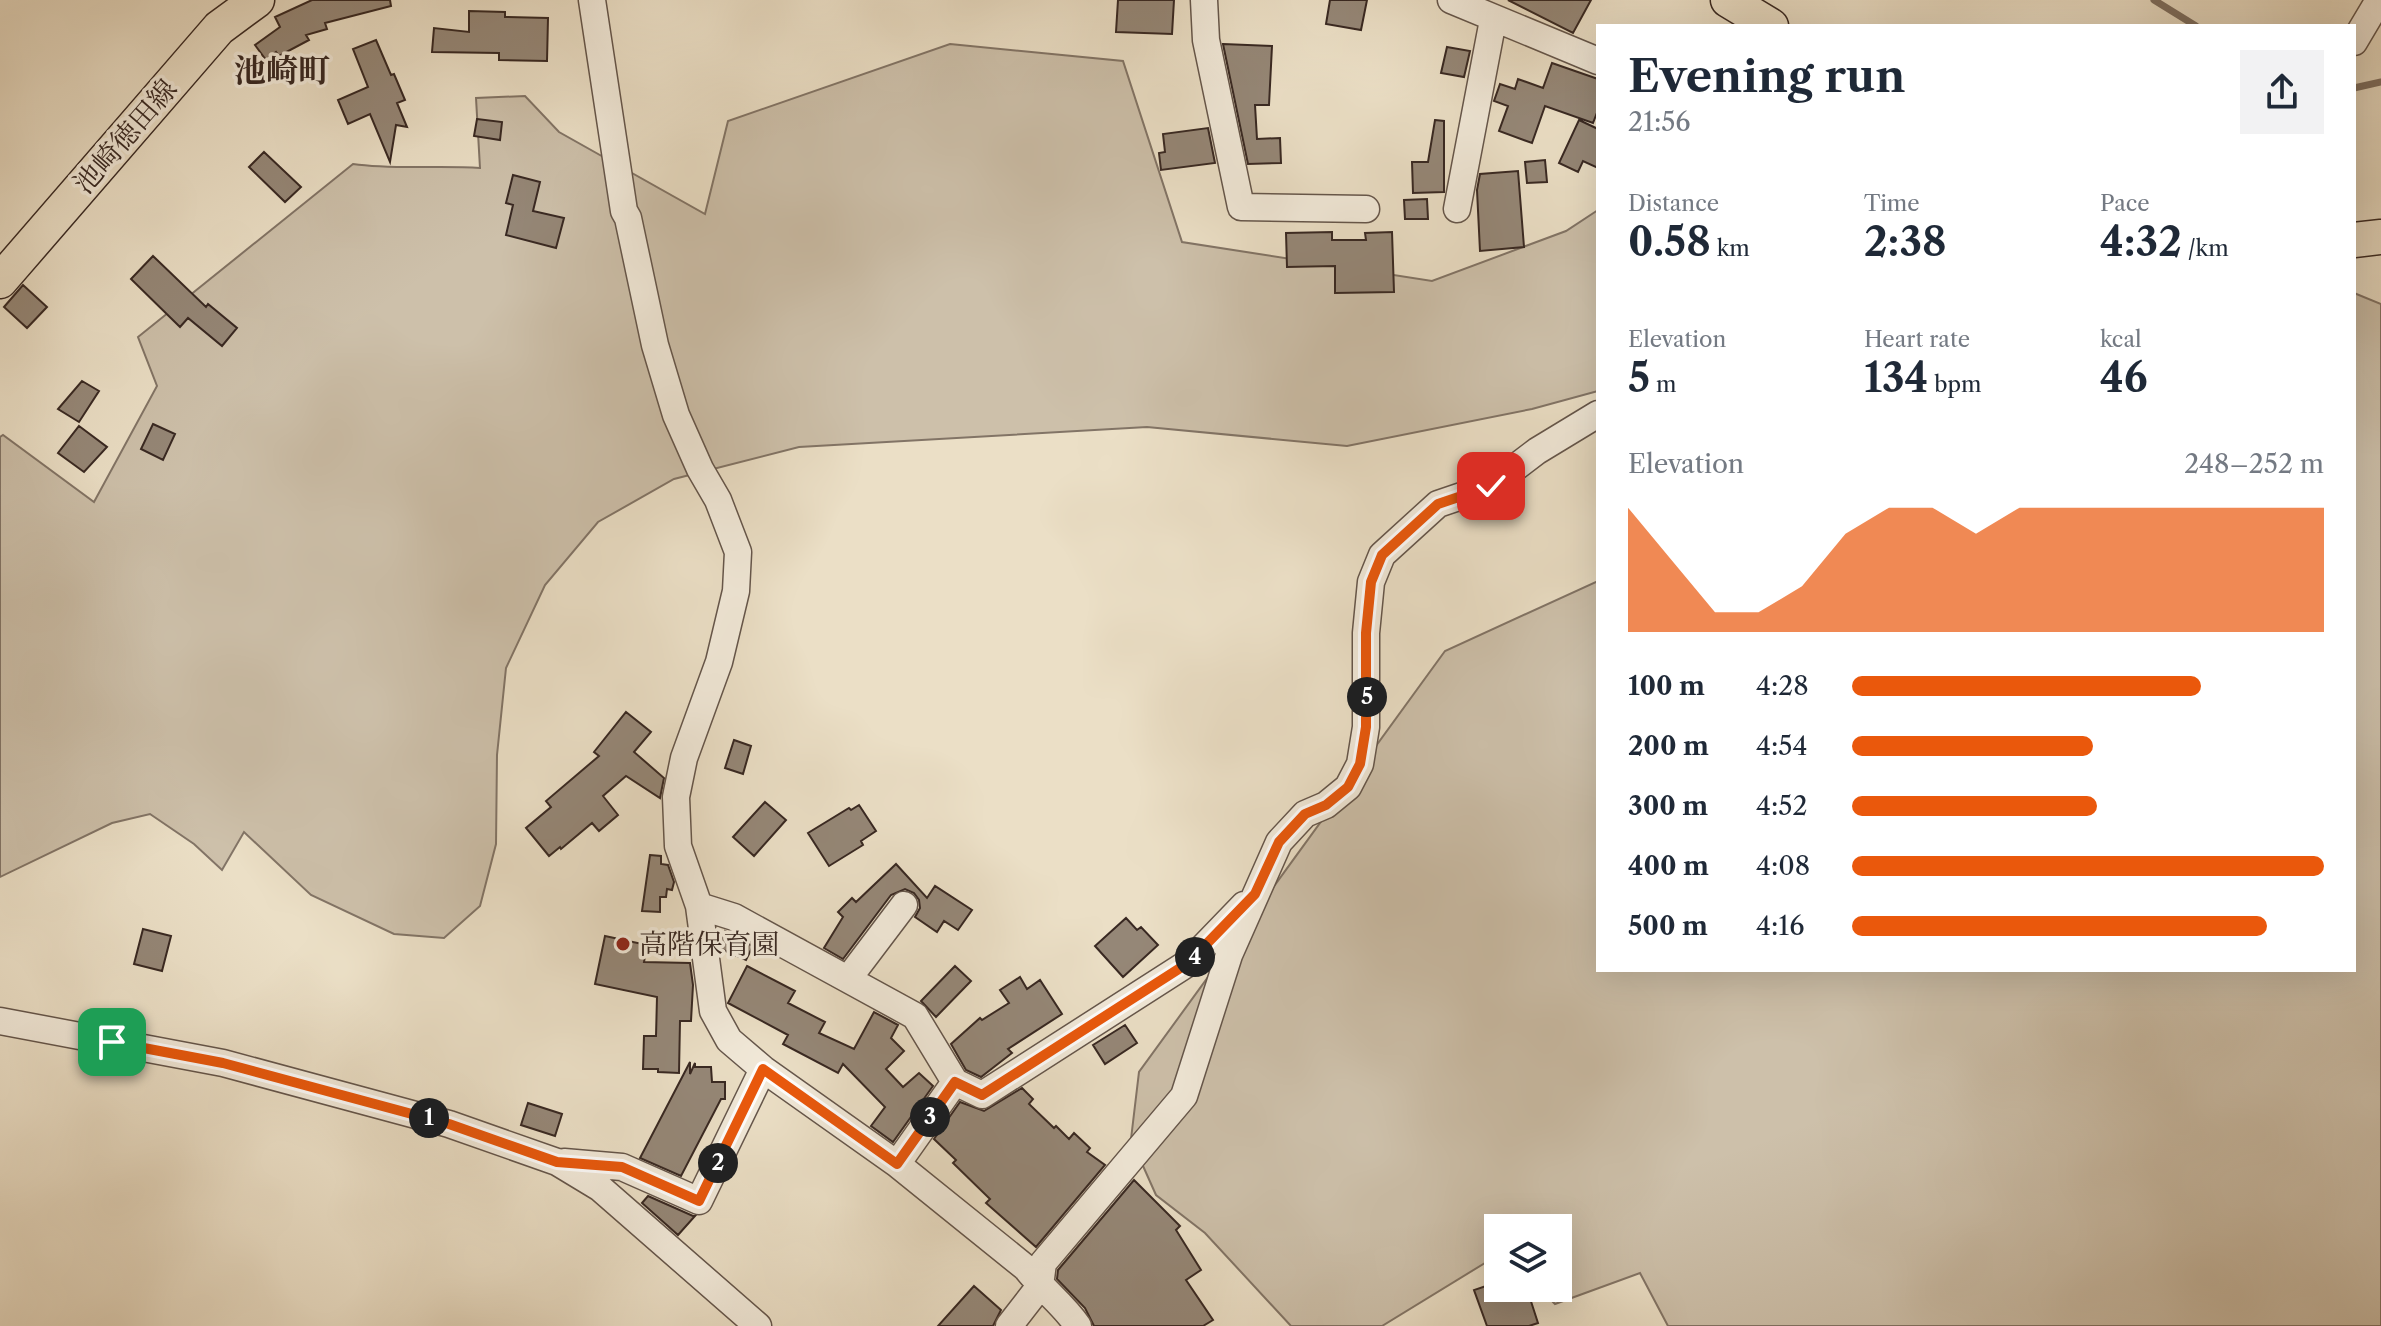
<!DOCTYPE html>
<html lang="en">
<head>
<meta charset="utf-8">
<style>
	body { margin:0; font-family:"Libre Caslon Text","Noto Serif JP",serif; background:#f2f2f3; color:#1f2937; height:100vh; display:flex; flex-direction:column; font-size:30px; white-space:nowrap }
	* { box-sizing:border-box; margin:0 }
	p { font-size:26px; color:#747a83 }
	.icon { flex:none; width:44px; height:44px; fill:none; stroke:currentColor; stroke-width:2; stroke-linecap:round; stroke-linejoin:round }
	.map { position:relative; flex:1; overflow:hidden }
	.drawer { position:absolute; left:1596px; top:24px; width:760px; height:948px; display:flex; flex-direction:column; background:#fff; border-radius:0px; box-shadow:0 8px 32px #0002 }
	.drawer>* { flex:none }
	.fabs { position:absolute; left:1484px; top:1214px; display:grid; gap:16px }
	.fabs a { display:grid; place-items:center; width:88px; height:88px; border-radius:0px; background:#fff; box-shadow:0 8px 32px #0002; font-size:40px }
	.pin { position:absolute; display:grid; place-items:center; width:68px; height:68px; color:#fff; margin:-34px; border-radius:16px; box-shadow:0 4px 12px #0006 }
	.km { position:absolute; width:40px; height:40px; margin:-20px; border-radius:50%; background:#222; color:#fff; font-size:22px; line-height:40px; text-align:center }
	.round { display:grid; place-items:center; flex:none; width:84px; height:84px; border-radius:0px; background:#f2f2f3 }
	.overview { display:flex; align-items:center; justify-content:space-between; height:136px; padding:0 32px }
	h1 { font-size:44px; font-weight:800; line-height:60px }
	.metrics { display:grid; grid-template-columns:repeat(3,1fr); gap:12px; height:136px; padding:8px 32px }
	.metrics div { display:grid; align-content:center }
	.metrics b { font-size:40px; font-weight:800 }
	.metrics small { font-size:22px; font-weight:400 }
	.metrics p { font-size:22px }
	.chart { height:224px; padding:16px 32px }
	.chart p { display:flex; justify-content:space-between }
	.chart svg { width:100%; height:144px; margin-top:8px; fill:#ea580c; opacity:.7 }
	ul { padding:0 32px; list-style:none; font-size:26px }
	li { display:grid; grid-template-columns:128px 96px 1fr; align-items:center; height:60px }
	li i { height:20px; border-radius:10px; background:#ea580c }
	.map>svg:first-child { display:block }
</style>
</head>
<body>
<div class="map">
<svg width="2381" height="1326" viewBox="0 0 2381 1326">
	<rect width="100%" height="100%" fill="#ebdfc6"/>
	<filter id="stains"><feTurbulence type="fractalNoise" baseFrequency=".0025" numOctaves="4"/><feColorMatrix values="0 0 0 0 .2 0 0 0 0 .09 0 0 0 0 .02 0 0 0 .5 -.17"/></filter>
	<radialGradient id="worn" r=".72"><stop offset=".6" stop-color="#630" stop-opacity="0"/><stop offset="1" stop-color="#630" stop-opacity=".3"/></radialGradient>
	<!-- green -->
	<path fill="#cdc0aa" stroke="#827466" stroke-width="2" d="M 950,44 L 1123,61 L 1182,242 L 1432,281 L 1566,231 L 1598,210 L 1598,391 L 1532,409 L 1347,446 L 1147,427 L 799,447 L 674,479 L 598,522 L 545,585 L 506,668 L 497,755 L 496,844 L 480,906 L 444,938 L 394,934 L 311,895 L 244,832 L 222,870 L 194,844 L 150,814 L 112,823 L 0,877 L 0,437 L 3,435 L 94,502 L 157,386 L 138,337 L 353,164 C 395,170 438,165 480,168 L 476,98 L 525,96 L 559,132 L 705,214 L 728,121 Z
		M 2354,293 L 2381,304 L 2381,1326 L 1668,1326 L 1640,1273 L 1555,1304 L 1539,1288 L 1558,1288 L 1558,1228 L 1498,1228 L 1498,1255 L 1382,1326 L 1291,1326 L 1205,1233 L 1156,1195 L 1131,1139 L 1139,1072 L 1445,651 L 1598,581 L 1598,970 L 2354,970 Z"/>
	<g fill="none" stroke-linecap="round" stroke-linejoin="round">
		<!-- stream -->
		<path stroke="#7f7163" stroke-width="7" d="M 2154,0 L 2196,26
			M 2354,88 L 2381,82"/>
	</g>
	<!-- building -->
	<path fill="#958777" stroke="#382822" stroke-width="2" d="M 312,0 L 390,0 L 391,6 L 325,23 L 327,29 L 306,35 L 309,40 L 279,56 L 276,52 L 266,60 L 255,45 L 280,27 L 275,17 Z
		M 1118,0 L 1174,0 L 1172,34 L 1116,32 Z
		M 1330,0 L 1367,0 L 1361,30 L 1326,24 Z
		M 1508,0 L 1591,0 L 1573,33 Z
		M 469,11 L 505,12 L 505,17 L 548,18 L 547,61 L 499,60 L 499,53 L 432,52 L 434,28 L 469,32 Z
		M 376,40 L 391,75 L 394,74 L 405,100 L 397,103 L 407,127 L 396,125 L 390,162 L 370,114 L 348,124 L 338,100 L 368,87 L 353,49 Z
		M 1223,44 L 1272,46 L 1269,105 L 1255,105 L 1257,139 L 1280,138 L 1281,163 L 1248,164 Z
		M 1447,47 L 1470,51 L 1464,77 L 1441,73 Z
		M 1552,63 L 1598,79 L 1598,110 L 1593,123 L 1545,106 L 1532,143 L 1499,131 L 1508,106 L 1494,101 L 1500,84 L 1515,89 L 1518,79 L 1543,88 Z
		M 477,119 L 502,122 L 500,140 L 474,136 Z
		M 1435,120 L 1444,121 L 1444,192 L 1413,193 L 1412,162 L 1428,162 Z
		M 1579,120 L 1598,129 L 1598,168 L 1583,161 L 1578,172 L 1559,163 Z
		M 1208,128 L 1215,163 L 1161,170 L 1159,153 L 1165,152 L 1163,134 Z
		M 264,152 L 301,187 L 285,202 L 249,167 Z
		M 1545,160 L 1547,182 L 1527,183 L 1525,162 Z
		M 1518,171 L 1524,247 L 1480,251 L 1477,190 L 1480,174 Z
		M 513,175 L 540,182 L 533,211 L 564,218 L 556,248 L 506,235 L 513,205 L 506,203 Z
		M 1427,199 L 1428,219 L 1405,219 L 1404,200 Z
		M 1332,232 L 1332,240 L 1366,240 L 1365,233 L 1392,232 L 1394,292 L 1335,293 L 1335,266 L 1287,267 L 1286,233 Z
		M 153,256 L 206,307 L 208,304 L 237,328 L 222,346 L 188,318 L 180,327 L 131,279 Z
		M 23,285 L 47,307 L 27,328 L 4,307 Z
		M 82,381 L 99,391 L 79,422 L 58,409 Z
		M 153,424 L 175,434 L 163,460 L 141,449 Z
		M 79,426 L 107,447 L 84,472 L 58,453 Z
		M 626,712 L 651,732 L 634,752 L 664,778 L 660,798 L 626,776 L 603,796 L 618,815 L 599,831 L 592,823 L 561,849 L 560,847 L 549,856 L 526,828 L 551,807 L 546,801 L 599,756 L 594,752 Z
		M 734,740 L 751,746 L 743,774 L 725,768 Z
		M 765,802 L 786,820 L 754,856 L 733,837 Z
		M 859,805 L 876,831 L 861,841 L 863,845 L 829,866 L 808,833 L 849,808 L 851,810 Z
		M 650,855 L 661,856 L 661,864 L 668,865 L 674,882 L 672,890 L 667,889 L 666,897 L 660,897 L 660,912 L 642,911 Z
		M 896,864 L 927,898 L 935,886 L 972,910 L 958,930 L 944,921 L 937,932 L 915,917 L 920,908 L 919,900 L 914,893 L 905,889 L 891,895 L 843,959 L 824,948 L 843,917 L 838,912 L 852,898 L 856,902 Z
		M 1126,918 L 1137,930 L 1141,927 L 1158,945 L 1123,977 L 1095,946 Z
		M 143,929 L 171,936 L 162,971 L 134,964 Z
		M 725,931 L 753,946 L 746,960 L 721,949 L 720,943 Z
		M 605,936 L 647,945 L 644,962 L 690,963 L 693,985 L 691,1021 L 680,1021 L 679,1073 L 658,1072 L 658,1069 L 643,1069 L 644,1036 L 656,1036 L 657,997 L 595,984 Z
		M 747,966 L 795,991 L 788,1003 L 825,1022 L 819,1033 L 854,1049 L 874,1012 L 898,1025 L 891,1038 L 904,1051 L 886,1069 L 903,1087 L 919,1073 L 933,1086 L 893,1142 L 871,1126 L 885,1107 L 843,1064 L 838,1073 L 783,1044 L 788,1035 L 728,1003 Z
		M 955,966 L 971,981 L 936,1017 L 921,1001 Z
		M 1020,977 L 1027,989 L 1040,980 L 1062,1014 L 1008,1049 L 1012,1053 L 981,1077 L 966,1070 L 951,1044 L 980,1018 L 982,1020 L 1009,1003 L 1000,990 Z
		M 1125,1025 L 1137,1043 L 1105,1064 L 1093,1045 Z
		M 690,1062 L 690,1074 L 695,1063 L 695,1067 L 711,1067 L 712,1082 L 725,1082 L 725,1099 L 721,1099 L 681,1176 L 640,1158 Z
		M 1022,1088 L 1033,1099 L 1029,1104 L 1054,1128 L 1056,1126 L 1069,1139 L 1074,1133 L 1090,1148 L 1087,1152 L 1105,1165 L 1036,1247 L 986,1203 L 990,1199 L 953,1163 L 956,1160 L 934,1139 L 960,1102 L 984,1111 Z
		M 528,1103 L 562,1114 L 555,1136 L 521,1125 Z
		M 1134,1180 L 1180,1226 L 1176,1230 L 1201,1270 L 1186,1280 L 1213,1320 L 1203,1326 L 1094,1326 L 1085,1308 L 1057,1279 L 1058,1270 Z
		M 648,1196 L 693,1216 L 695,1216 L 678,1235 L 642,1203 Z
		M 1498,1282 L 1498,1288 L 1502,1288 L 1505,1297 L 1527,1289 L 1538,1323 L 1529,1326 L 1487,1326 L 1474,1290 Z
		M 974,1286 L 1001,1310 L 993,1326 L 938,1326 Z"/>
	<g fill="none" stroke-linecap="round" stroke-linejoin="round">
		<!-- minor casing -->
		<g stroke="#65564b" stroke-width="29">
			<path id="minor" d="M 592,0 L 624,211 L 628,218 L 655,345 L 676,415 L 700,469 L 718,500 L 738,552 L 736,591 L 719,662 L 684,758 L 676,797 L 678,846 L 699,906 L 713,1011 L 729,1040 L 763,1069 L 897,1164 L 1026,1268 C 1042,1289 1063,1304 1078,1326
				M 1204,0 L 1206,40 L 1241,207 L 1366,209
				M 1451,0 L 1598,61
				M 2354,42 L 2379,0
				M 1457,209 L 1493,20
				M 699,906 L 734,917 L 915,1016 L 955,1082 L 897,1164
				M 848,979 L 904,905
				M 0,1021 L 223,1063 L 449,1124 L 557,1162 L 600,1188 L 758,1326
				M 955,1082 L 982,1095 L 1188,963 L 1244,905
				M 564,1162 L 622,1167 L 699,1201 L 763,1069
				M 1009,1326 L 1040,1286 L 1043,1263 L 1184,1096 L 1229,955 L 1279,842 L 1305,814 L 1326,805 L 1348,787 L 1360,764 L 1366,727 L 1366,633 L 1371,582 L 1382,555 L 1438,504 L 1491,486 L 1537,451 L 1598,414"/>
		</g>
		<!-- major casing -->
		<g stroke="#382822" stroke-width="37">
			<path id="major" d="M 1728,0 L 1771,26
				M 2354,240 L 2381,237
				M 0,281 L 219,28 L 257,0"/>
		</g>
		<!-- minor -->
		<use href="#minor" stroke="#f2eada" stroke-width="26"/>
		<!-- major -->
		<use href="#major" stroke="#ebdfc6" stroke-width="34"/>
	</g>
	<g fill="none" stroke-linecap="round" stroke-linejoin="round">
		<!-- route casing -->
		<g stroke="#fff" stroke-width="16">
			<path id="route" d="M 112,1042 L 223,1063 L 449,1124 L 557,1162 L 622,1167 L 699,1201 L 763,1069 L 897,1164 L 955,1082 L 982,1095 L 1188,963 L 1255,894 L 1279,842 L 1305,814 L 1326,805 L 1348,787 L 1360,764 L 1366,727 L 1366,633 L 1371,582 L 1382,555 L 1438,504 L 1491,486"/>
		</g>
		<!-- route -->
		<use href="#route" stroke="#ea580c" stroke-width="10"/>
	</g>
	<!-- markers -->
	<circle fill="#8f2418" stroke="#f2eada" stroke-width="3" cx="623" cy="944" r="8"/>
	<g text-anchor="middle" stroke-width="7" stroke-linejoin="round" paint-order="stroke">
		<!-- street labels -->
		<g font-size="28" fill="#382822" stroke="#f2eada">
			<text transform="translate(125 136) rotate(-49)" y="10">池崎徳田線</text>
		</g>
		<!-- poi labels -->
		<g font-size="28" fill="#382822" stroke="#f2eada" text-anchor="start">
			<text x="639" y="954">高階保育園</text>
		</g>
		<!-- quarter labels -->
		<g font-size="32" font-weight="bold" fill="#382822" stroke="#f2eada">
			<text x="282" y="82">池崎町</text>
		</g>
	</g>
	<rect width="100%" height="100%" filter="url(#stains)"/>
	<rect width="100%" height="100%" fill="url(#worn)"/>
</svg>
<div class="fabs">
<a><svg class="icon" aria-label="layers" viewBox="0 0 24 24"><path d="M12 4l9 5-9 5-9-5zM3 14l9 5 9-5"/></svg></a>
</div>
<div class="pin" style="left:112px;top:1042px;background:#1e9e55"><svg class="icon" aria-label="arrive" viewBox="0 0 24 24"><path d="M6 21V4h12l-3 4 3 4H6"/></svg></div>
<div class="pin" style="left:1491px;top:486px;background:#d93025"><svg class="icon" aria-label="check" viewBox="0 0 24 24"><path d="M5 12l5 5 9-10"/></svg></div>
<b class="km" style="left:429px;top:1118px">1</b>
<b class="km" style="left:718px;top:1163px">2</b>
<b class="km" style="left:930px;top:1117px">3</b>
<b class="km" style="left:1195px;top:957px">4</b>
<b class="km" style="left:1367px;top:697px">5</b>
<section class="drawer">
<div class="overview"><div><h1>Evening run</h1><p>21:56</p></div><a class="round"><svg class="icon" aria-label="share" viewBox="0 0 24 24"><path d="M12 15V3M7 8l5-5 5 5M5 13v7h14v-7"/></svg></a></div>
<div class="metrics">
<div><p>Distance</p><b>0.58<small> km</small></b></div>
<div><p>Time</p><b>2:38</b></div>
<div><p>Pace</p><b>4:32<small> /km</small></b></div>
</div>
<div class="metrics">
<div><p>Elevation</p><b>5<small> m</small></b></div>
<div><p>Heart rate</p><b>134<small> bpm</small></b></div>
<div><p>kcal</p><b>46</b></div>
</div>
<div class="chart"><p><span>Elevation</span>248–252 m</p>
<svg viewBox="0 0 160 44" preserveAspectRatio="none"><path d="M0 44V6L10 22L20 38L30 38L40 30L50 14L60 6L70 6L80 14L90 6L100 6L110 6L120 6L130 6L140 6L150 6L160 6V44z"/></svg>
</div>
<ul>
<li><b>100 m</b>4:28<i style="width:74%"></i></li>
<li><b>200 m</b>4:54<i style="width:51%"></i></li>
<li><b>300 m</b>4:52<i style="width:52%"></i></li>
<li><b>400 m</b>4:08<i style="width:100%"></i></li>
<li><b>500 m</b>4:16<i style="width:88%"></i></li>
</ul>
</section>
</div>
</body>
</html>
